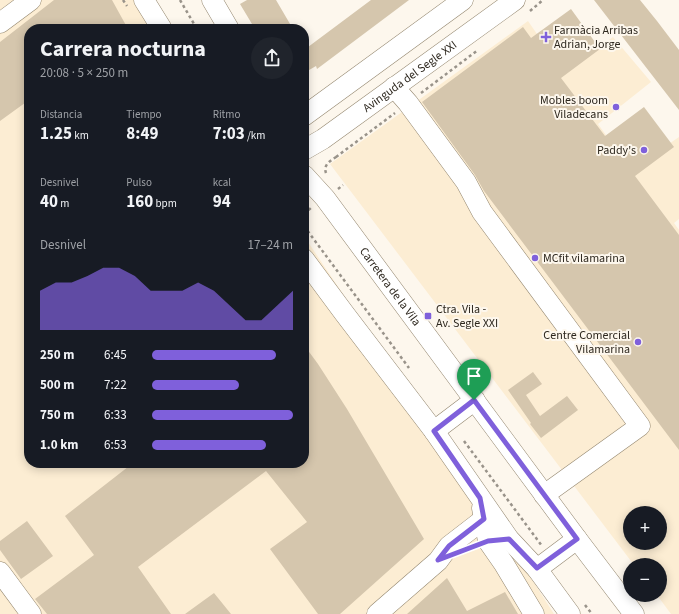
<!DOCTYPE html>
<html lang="es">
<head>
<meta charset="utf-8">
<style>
	body { margin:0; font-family:"Source Sans 3",sans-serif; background:#20242c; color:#f1f3f6; height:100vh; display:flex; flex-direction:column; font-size:15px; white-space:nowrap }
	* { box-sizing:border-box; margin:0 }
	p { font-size:13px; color:#9ea1a6 }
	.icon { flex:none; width:22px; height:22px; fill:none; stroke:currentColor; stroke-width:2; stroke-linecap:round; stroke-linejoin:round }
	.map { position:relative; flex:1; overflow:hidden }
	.drawer { position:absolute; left:24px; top:24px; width:285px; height:444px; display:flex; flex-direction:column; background:#171b24; border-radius:16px; box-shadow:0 2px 10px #0003 }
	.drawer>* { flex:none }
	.fabs { position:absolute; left:623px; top:506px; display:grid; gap:8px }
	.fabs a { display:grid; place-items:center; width:44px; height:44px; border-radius:50%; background:#171b24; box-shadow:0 2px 10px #0003; font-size:20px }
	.pin { position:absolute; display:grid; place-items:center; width:34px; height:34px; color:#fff; margin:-41px -17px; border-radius:50% 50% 50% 0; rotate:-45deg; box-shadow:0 0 4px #0007 }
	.pin .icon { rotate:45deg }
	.round { display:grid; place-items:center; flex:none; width:42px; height:42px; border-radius:21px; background:#20242c }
	.head { display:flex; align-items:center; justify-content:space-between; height:68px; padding:0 16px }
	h1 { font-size:22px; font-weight:700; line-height:30px }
	.metrics { display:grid; grid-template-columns:repeat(3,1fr); gap:6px; height:68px; padding:4px 16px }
	.metrics div { display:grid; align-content:center }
	.metrics b { font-size:17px; font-weight:700 }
	.metrics small { font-size:11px; font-weight:400 }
	.metrics p { font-size:11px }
	.chart { height:112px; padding:8px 16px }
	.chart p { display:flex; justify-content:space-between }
	.chart svg { width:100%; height:72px; margin-top:4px; fill:#7f60db; opacity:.7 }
	ul { padding:0 16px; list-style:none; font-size:13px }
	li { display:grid; grid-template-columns:64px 48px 1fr; align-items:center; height:30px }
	li i { height:10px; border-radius:5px; background:#7f60db }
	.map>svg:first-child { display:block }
</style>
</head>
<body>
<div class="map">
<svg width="679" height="614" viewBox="0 0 679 614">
	<rect width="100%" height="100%" fill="#fdf7ed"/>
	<!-- built -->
	<path fill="#fcedd3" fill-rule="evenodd" d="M 0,0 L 146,0 L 165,29 L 29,29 L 29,463 L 304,463 L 304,236 L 484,505 L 554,614 L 0,614 Z
		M 528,21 L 564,73 L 613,37 L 651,82 L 598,124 L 631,170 L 679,137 L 679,219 L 674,223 L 679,230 L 679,614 L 671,614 L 657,595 L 660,595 L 660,565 L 634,565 L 330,164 ZM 630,513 L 660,513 L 660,543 L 630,543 Z"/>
	<!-- building -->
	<path fill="#d5c6ad" d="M 54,0 L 112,0 L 128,29 L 29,29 L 29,100 L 0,121 L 0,42 Z
		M 247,0 L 276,0 L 293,29 L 255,29 L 240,4 Z
		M 371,0 L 409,0 L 317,69 L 316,66 L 304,73 L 304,50 Z
		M 594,0 L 640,0 L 657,21 L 679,50 L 679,110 Z
		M 571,9 L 600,49 L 561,78 L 605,136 L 644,107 L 674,147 L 635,176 L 679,235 L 679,450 L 484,191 L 475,175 L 422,102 L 523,27 L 531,38 Z
		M 304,345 L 318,364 L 347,409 L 424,539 L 340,614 L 318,614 L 270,549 L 307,522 L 266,471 L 138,567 L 171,614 L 47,614 L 35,599 L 94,555 L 65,516 L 133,463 L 304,463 Z
		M 533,372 L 542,384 L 526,395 L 540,416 L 567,396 L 578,410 L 541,438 L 530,424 L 531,423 L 508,390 Z
		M 27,521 L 53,556 L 21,579 L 0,550 L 0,541 Z
		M 447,578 L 467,611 L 505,592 L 518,614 L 407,614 Z
		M 214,593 L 231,614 L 185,614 Z"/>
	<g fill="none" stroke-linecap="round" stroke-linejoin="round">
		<!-- minor casing -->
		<g stroke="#93866e" stroke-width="21">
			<g id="minor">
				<path d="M 144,0 L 162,29"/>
				<path d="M 212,0 L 229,29"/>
				<path d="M 0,23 L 31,0"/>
				<path d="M 394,87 L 408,103 L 466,182 L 482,212 L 640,426 L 544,495"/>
				<path d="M 304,116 L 463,0"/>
				<path id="s1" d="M 304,150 L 323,139 L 515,0"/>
				<path id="s2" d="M 304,175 L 325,198 L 577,539 L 634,614"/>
				<path d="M 304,259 L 344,313 L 434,431 L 509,539 L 537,569 L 570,614"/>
				<path d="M 434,431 L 475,400"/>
				<path d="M 482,508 L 488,541 L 504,564 L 534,614"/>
				<path d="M 537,569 L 577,539"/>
				<path d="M 0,572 L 31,614"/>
				<path d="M 377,614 L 438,561 L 449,546 L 484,519"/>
			</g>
		</g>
		<!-- path -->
		<path stroke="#99938a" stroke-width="2.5" stroke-dasharray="3 3" stroke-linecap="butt" d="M 123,0 L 127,6
			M 180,0 L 197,29
			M 530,11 L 543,0
			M 421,93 L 478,50
			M 336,157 L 395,113
			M 326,173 C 323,165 330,161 336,157 L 335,156
			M 338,189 L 343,185
			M 304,214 L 312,207
			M 304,226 L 409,368
			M 464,441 L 542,546
			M 585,605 L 592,614"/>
		<!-- minor -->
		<use href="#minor" stroke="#fff" stroke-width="20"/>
	</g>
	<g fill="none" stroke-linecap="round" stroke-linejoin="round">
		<!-- route casing -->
		<g stroke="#fff" stroke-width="8">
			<path id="route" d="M 474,400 L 577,539 L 537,568 L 509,539 L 488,541 L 438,560 L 449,546 L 484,519 L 480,498 L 434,431 Z"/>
		</g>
		<!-- route -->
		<use href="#route" stroke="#7f60db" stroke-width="5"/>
	</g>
	<!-- markers -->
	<g fill="#7f60db" stroke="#fdf7ed" stroke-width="1.5">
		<path d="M544 31h4v4h4v4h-4v4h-4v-4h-4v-4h4z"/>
		<circle cx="616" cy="107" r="4"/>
		<circle cx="644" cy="150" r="4"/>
		<circle cx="535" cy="258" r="4"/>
		<rect x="424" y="312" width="8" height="8" rx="2"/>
		<circle cx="638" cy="342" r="4"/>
	</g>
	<g text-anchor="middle" stroke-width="4" stroke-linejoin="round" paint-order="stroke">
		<!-- poi labels -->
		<g font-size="12" fill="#2d271e" stroke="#fdf7ed" text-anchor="start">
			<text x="554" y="34">Farmàcia Arribas<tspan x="554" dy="14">Adrian, Jorge</tspan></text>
			<text x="608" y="104" text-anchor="end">Mobles boom<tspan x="608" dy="14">Viladecans</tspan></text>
			<text x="636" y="154" text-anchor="end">Paddy's</text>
			<text x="543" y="262">MCfit vilamarina</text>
			<text x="436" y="313">Ctra. Vila -<tspan x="436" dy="14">Av. Segle XXI</tspan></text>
			<text x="630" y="339" text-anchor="end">Centre Comercial<tspan x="630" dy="14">Vilamarina</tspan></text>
		</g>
		<!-- street labels -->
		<g font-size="12" fill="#2d271e" stroke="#fdf7ed">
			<text dy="4" stroke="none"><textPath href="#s1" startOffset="129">Avinguda del Segle XXI</textPath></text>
			<text dy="4" stroke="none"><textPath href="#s2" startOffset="141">Carretera de la Vila</textPath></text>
		</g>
	</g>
</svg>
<div class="fabs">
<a>+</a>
<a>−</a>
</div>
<div class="pin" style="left:474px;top:400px;background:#1e9e55"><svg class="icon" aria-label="arrive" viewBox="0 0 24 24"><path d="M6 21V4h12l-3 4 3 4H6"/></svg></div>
<section class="drawer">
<div class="head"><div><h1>Carrera nocturna</h1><p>20:08 · 5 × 250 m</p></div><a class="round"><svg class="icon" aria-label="share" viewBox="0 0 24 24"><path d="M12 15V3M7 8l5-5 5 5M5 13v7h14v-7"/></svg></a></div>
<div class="metrics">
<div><p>Distancia</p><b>1.25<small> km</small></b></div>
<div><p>Tiempo</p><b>8:49</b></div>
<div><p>Ritmo</p><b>7:03<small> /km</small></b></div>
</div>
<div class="metrics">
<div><p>Desnivel</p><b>40<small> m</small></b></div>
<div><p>Pulso</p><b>160<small> bpm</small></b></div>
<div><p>kcal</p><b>94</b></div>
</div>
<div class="chart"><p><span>Desnivel</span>17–24 m</p>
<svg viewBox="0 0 160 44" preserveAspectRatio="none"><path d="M0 44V20L10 15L20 15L30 11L40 6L50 6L60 11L70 20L80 20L90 20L100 15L110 20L120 29L130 38L140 38L150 29L160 20V44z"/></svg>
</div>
<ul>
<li><b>250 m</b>6:45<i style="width:88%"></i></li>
<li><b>500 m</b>7:22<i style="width:62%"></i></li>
<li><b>750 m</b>6:33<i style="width:100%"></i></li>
<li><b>1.0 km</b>6:53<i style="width:81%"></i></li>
</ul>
</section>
</div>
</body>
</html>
